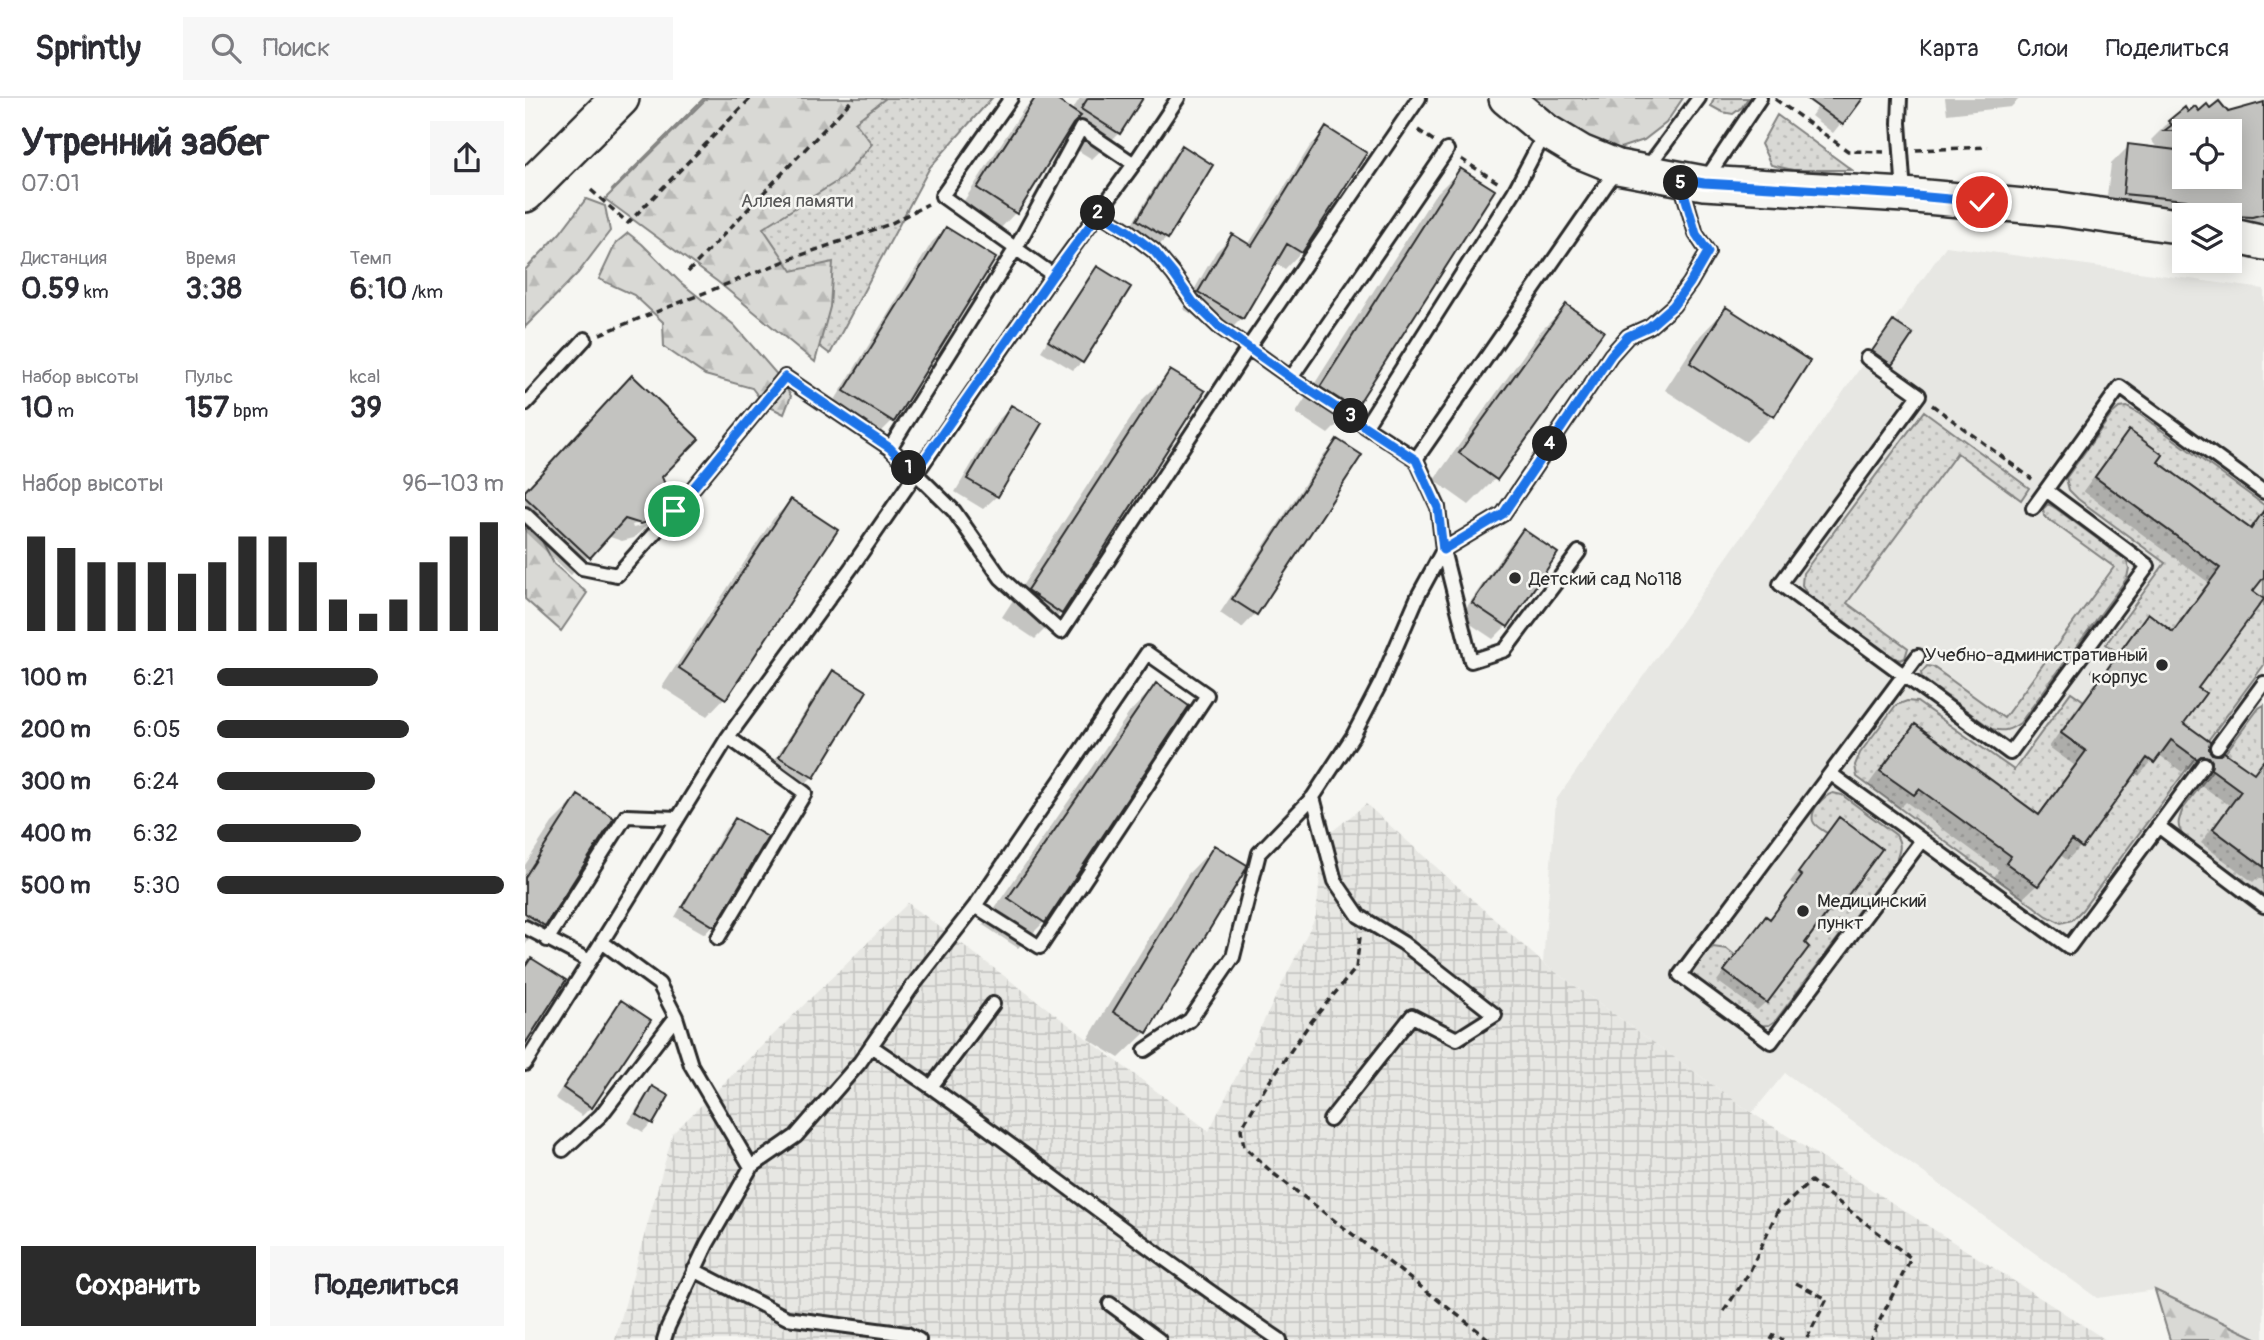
<!DOCTYPE html>
<html lang="ru">
<head>
<meta charset="utf-8">
<style>
	body { margin:0; font-family:Pangolin,sans-serif; background:#f7f7f7; color:#2b2b33; height:100vh; display:flex; flex-direction:column; font-size:26px; white-space:nowrap }
	* { box-sizing:border-box; margin:0 }
	p { font-size:23px; color:#7c7c81 }
	.icon { flex:none; width:38px; height:38px; fill:none; stroke:currentColor; stroke-width:2; stroke-linecap:round; stroke-linejoin:round }
	.map { position:relative; flex:1; overflow:hidden }
	.side { display:flex; flex-direction:column; background:#fff; width:525px }
	.side>* { flex:none }
	.controls { position:absolute; left:1647px; top:21px; display:grid; gap:14px }
	.controls a { display:grid; place-items:center; width:70px; height:70px; border-radius:0px; background:#fff; box-shadow:0 4px 18px #0003; font-size:35px }
	.pin { position:absolute; display:grid; place-items:center; width:60px; height:60px; color:#fff; margin:-30px; border:4px solid #fff; border-radius:50%; box-shadow:0 2px 7px #0007 }
	.km { position:absolute; width:35px; height:35px; margin:-18px; border-radius:50%; background:#222; color:#fff; font-size:19px; line-height:35px; text-align:center }
	.round { display:grid; place-items:center; flex:none; width:74px; height:74px; border-radius:0px; background:#f7f7f7 }
	.summary { display:flex; align-items:center; justify-content:space-between; height:119px; padding:0 21px }
	h1 { font-size:38px; font-weight:700; line-height:52px }
	.metrics { display:grid; grid-template-columns:repeat(3,1fr); gap:10px; height:119px; padding:7px 21px }
	.metrics div { display:grid; align-content:center }
	.metrics b { font-size:30px; font-weight:700 }
	.metrics small { font-size:19px; font-weight:400 }
	.metrics p { font-size:19px }
	.chart { height:196px; padding:14px 21px }
	.chart p { display:flex; justify-content:space-between }
	.chart svg { width:100%; height:126px; margin-top:7px; stroke:#2b2b2b; stroke-width:6 }
	.cta { display:flex; gap:14px; margin-top:auto; padding:14px 21px }
	.cta a { flex:1; height:80px; border-radius:0px; background:#2b2b2b; color:#fff; font-size:28px; font-weight:700; line-height:80px; text-align:center }
	.cta a+a { background:#f7f7f7; color:#2b2b33 }
	ul { padding:0 21px; list-style:none; font-size:23px }
	li { display:grid; grid-template-columns:112px 84px 1fr; align-items:center; height:52px }
	li i { height:18px; border-radius:9px; background:#2b2b2b }
	header { display:flex; align-items:center; gap:42px; box-sizing:border-box; height:98px; padding:0 35px; background:#fff; border-bottom:2px solid #e1e1e2 }
	header strong { font-size:33px }
	nav { display:flex; gap:38px; margin-inline-start:auto; font-size:24px }
	.search { width:490px; height:63px; background:#f7f7f7; display:flex; align-items:center; gap:18px; box-sizing:border-box; padding:0 24px; border-radius:0px; color:#7c7c81; font-size:26px }
	main { display:flex; flex:1; min-height:0 }
	.map>svg:first-child { display:block }
</style>
</head>
<body>
<header>
<strong>Sprintly</strong>
<div class="search"><svg class="icon" aria-label="search" viewBox="0 0 24 24"><circle cx="10" cy="10" r="6"/><path d="M15 15l6 6"/></svg>Поиск</div>
<nav><a>Карта</a><a>Слои</a><a>Поделиться</a></nav>
</header>
<main>
<section class="side">
<div class="summary"><div><h1>Утренний забег</h1><p>07:01</p></div><a class="round"><svg class="icon" aria-label="share" viewBox="0 0 24 24"><path d="M12 15V3M7 8l5-5 5 5M5 13v7h14v-7"/></svg></a></div>
<div class="metrics">
<div><p>Дистанция</p><b>0.59<small> km</small></b></div>
<div><p>Время</p><b>3:38</b></div>
<div><p>Темп</p><b>6:10<small> /km</small></b></div>
</div>
<div class="metrics">
<div><p>Набор высоты</p><b>10<small> m</small></b></div>
<div><p>Пульс</p><b>157<small> bpm</small></b></div>
<div><p>kcal</p><b>39</b></div>
</div>
<div class="chart"><p><span>Набор высоты</span>96–103 m</p>
<svg viewBox="0 0 160 44" preserveAspectRatio="none"><path d="M5 44V11M15 44V15M25 44V20M35 44V20M45 44V20M55 44V24M65 44V20M75 44V11M85 44V11M95 44V20M105 44V33M115 44V38M125 44V33M135 44V20M145 44V11M155 44V6"/></svg>
</div>
<ul>
<li><b>100 m</b>6:21<i style="width:56%"></i></li>
<li><b>200 m</b>6:05<i style="width:67%"></i></li>
<li><b>300 m</b>6:24<i style="width:55%"></i></li>
<li><b>400 m</b>6:32<i style="width:50%"></i></li>
<li><b>500 m</b>5:30<i style="width:100%"></i></li>
</ul>
<div class="cta"><a>Сохранить</a><a>Поделиться</a></div>
</section>
<div class="map">
<svg width="1739" height="1242" viewBox="0 0 1739 1242">
	<defs>
		<pattern id="industrial-grid" width="8" height="8" patternUnits="userSpaceOnUse" patternTransform="scale(1.75)"><rect width="8" height="8" fill="#e7e7e3"/><path d="M0 4h8M4 0v8" fill="none" stroke="#c6c6c3"/></pattern>
		<pattern id="grass-dots" width="8" height="8" patternUnits="userSpaceOnUse" patternTransform="scale(1.75)"><rect width="8" height="8" fill="#d9d9d5"/><path d="M2 2h.1M6 6h.1" fill="none" stroke="#babab7" stroke-width="1.8" stroke-linecap="round"/></pattern>
		<pattern id="forest-firs" width="22" height="20" patternUnits="userSpaceOnUse" patternTransform="scale(1.75)"><rect width="22" height="20" fill="#d9d9d5"/><path d="M5 1l3.5 6h-7zM16 11l3.5 6h-7z" fill="#babab7"/></pattern>
	</defs>
	<rect width="100%" height="100%" fill="#f6f6f2"/>
	<filter id="ink" filterUnits="userSpaceOnUse"><feTurbulence type="fractalNoise" baseFrequency=".0143" numOctaves="2"/><feDisplacementMap in="SourceGraphic" scale="14" xChannelSelector="R" yChannelSelector="G"/><feConvolveMatrix kernelMatrix="1 2 1 2 8 2 1 2 1" color-interpolation-filters="sRGB"/></filter>
	<g filter="url(#ink)">
		<!-- built -->
		<path fill="#e7e7e3" d="M 1421,148 L 1739,191 L 1739,1242 L 1630,1192 L 1572,1200 L 1260,975 L 1227,1015 L 1018,865 L 1031,702 Z"/>
		<!-- industrial -->
		<path fill="url(#industrial-grid)" d="M 841,706 L 1018,865 L 1227,1015 L 1581,1242 L 90,1242 L 148,1035 L 383,805 L 684,1033 L 791,818 L 799,740 Z"/>
		<!-- grass -->
		<path fill="url(#grass-dots)" stroke="#828280" stroke-width="2" d="M 179,0 L 467,0 L 405,69 L 305,256 L 87,92 Z
			M 1189,0 L 1223,0 L 1217,9 L 1208,16 L 1197,14 L 1186,8 Z
			M 1252,17 L 1327,72 L 1268,72 L 1246,67 L 1236,46 Z
			M 1602,309 L 1613,315 L 1739,407 L 1739,430 L 1730,424 L 1726,431 L 1633,364 L 1638,357 L 1604,333 L 1570,379 L 1695,470 L 1648,534 L 1623,516 L 1594,556 L 1581,546 L 1640,465 L 1553,401 L 1544,392 L 1541,380 L 1587,316 L 1594,310 Z
			M 1399,313 L 1504,390 L 1496,402 L 1432,355 L 1322,505 L 1383,550 L 1380,560 L 1375,562 L 1368,559 L 1282,496 L 1277,487 L 1278,475 Z
			M 1523,406 L 1529,409 L 1601,462 L 1604,470 L 1602,480 L 1495,625 C 1485,632 1479,634 1467,631 L 1397,580 L 1396,575 L 1402,568 L 1408,569 L 1479,620 L 1589,469 L 1519,418 L 1518,411 Z
			M 1739,479 L 1739,567 L 1557,812 L 1547,822 L 1536,825 L 1522,818 L 1332,679 L 1330,667 L 1335,655 L 1371,607 L 1382,603 L 1392,604 L 1489,672 L 1546,594 L 1559,603 L 1536,635 L 1561,653 L 1514,717 L 1390,626 L 1356,673 L 1389,697 L 1394,691 L 1547,742 L 1557,749 L 1622,660 L 1629,665 L 1680,596 L 1673,590 L 1738,501 L 1728,493 Z
			M 1739,607 L 1739,662 L 1688,731 L 1739,769 L 1739,797 L 1659,739 C 1651,728 1653,723 1658,711 L 1734,610 Z
			M 1308,695 L 1317,697 L 1371,737 C 1377,747 1375,752 1371,763 L 1251,922 L 1244,927 L 1229,928 L 1169,882 L 1167,875 L 1182,853 L 1188,849 L 1202,851 L 1211,858 L 1284,849 L 1280,845 L 1310,805 L 1315,807 L 1302,735 C 1298,732 1290,729 1288,723 C 1285,712 1298,698 1308,695 Z"/>
		<!-- forest -->
		<path fill="url(#forest-firs)" stroke="#828280" stroke-width="2" d="M 182,0 L 361,0 L 330,24 L 347,46 L 319,79 L 238,130 L 267,173 L 308,164 L 305,209 L 290,264 L 193,184 L 80,101 Z
			M 996,0 L 1158,0 L 1141,25 L 1119,42 L 1092,51 L 1064,49 Z
			M 61,101 L 80,108 L 85,133 L 53,175 L 0,229 L 0,172 L 35,135 Z
			M 103,135 L 117,146 L 155,184 L 209,227 L 255,280 L 266,298 L 259,316 L 239,306 L 227,290 L 180,277 L 139,249 L 138,224 L 109,197 L 74,181 L 91,145 Z
			M 0,429 L 12,433 L 29,466 L 62,495 L 36,533 L 0,501 Z
			M 1630,1192 L 1735,1242 L 1645,1242 Z"/>
		<!-- shadow -->
		<path fill="#0003" fill-rule="evenodd" d="M 510,0 L 525,0 L 546,14 L 555,0 L 616,0 L 594,35 L 567,61 L 536,42 L 490,115 L 473,133 L 435,109 L 498,12 Z
			M 1299,0 L 1336,0 L 1308,35 L 1286,18 Z
			M 1420,0 L 1495,0 L 1486,9 L 1422,16 Z
			M 1739,5 L 1739,127 L 1729,132 L 1704,136 L 1704,117 L 1580,113 L 1586,66 L 1604,48 L 1634,52 L 1626,42 L 1644,24 L 1663,16 L 1685,12 L 1702,16 ZM 1659,33 L 1704,33 L 1704,79 L 1659,79 Z
			M 802,32 L 840,55 L 776,154 L 760,171 L 749,164 L 717,220 L 701,236 L 658,211 L 691,154 L 707,138 L 723,147 L 785,48 Z
			M 657,50 L 642,140 L 633,148 L 604,131 L 648,58 Z
			M 935,72 L 829,310 L 803,336 L 771,315 L 909,98 Z
			M 421,131 L 367,323 L 354,336 L 307,307 L 407,144 Z
			M 572,170 L 557,264 L 548,272 L 516,253 L 564,178 Z
			M 1041,208 L 970,381 L 944,407 L 909,382 L 1015,234 Z
			M 1201,211 L 1247,318 L 1221,344 L 1140,292 L 1175,238 Z
			M 1365,229 L 1365,266 L 1361,269 L 1345,257 Z
			M 646,274 L 536,515 L 510,541 L 477,519 L 619,300 Z
			M 486,309 L 472,398 L 458,411 L 430,394 L 473,322 Z
			M 1604,335 L 1631,364 L 1725,432 L 1731,426 L 1739,433 L 1739,476 L 1726,494 L 1671,590 L 1656,625 L 1687,658 L 1727,676 L 1739,660 L 1739,783 L 1733,779 L 1728,784 L 1676,745 L 1704,707 L 1673,685 L 1675,677 L 1670,671 L 1661,670 L 1657,674 L 1633,656 L 1614,678 L 1610,674 L 1556,748 L 1542,762 L 1534,756 L 1512,787 L 1498,800 L 1469,779 L 1474,772 L 1381,704 L 1375,710 L 1343,687 L 1376,642 L 1390,628 L 1512,718 L 1549,667 L 1524,649 L 1546,618 L 1610,531 L 1623,518 L 1646,534 L 1683,484 L 1558,393 L 1591,348 Z
			M 812,343 L 834,357 L 730,516 L 717,530 L 695,515 L 799,356 Z
			M 135,379 L 128,421 L 123,426 L 123,422 L 107,427 L 108,430 L 123,426 L 109,440 L 97,443 L 82,438 L 46,477 L 0,434 L 0,394 Z
			M 266,403 L 310,432 L 199,600 L 182,618 L 137,589 L 248,421 Z
			M 998,433 L 981,528 L 968,541 L 935,519 L 985,446 Z
			M 308,574 L 340,594 L 287,679 L 278,688 L 246,668 L 299,583 Z
			M 631,587 L 519,824 L 493,850 L 458,827 L 605,614 Z
			M 53,699 L 19,827 L 0,846 L 0,767 L 27,725 Z
			M 210,722 L 188,827 L 180,836 L 150,819 L 201,730 Z
			M 1306,730 L 1313,807 L 1305,815 L 1302,813 L 1277,846 L 1241,904 L 1232,912 L 1192,883 L 1232,829 L 1241,820 L 1244,822 L 1270,787 L 1265,784 Z
			M 689,749 L 621,934 L 594,960 L 563,941 L 663,776 Z
			M 97,904 L 66,1009 L 57,1018 L 30,1000 L 88,913 Z
			M 128,990 L 142,999 L 126,1025 L 118,1034 L 103,1025 L 119,999 Z"/>
		<!-- building -->
		<path fill="#c3c3c0" stroke="#2b2b2b" stroke-width="2" d="M 510,0 L 529,0 L 556,18 L 548,26 L 492,116 L 452,90 Z
			M 563,0 L 618,0 L 595,36 L 556,11 Z
			M 1281,0 L 1338,0 L 1318,27 Z
			M 1694,3 L 1703,14 L 1739,4 L 1739,116 L 1727,119 L 1692,117 L 1661,102 L 1598,96 L 1603,46 L 1659,53 L 1659,79 L 1704,79 L 1704,33 L 1639,33 L 1647,27 L 1643,23 L 1660,9 L 1663,14 L 1670,8 L 1674,13 L 1682,6 L 1685,10 Z
			M 801,29 L 842,55 L 777,155 L 762,146 L 718,221 L 673,194 L 707,136 L 727,148 Z
			M 657,47 L 688,67 L 643,141 L 612,122 Z
			M 935,70 L 970,92 L 830,311 L 795,289 Z
			M 421,129 L 471,160 L 369,324 L 319,293 Z
			M 572,168 L 606,189 L 558,265 L 523,243 Z
			M 1041,206 L 1079,233 L 972,382 L 934,355 Z
			M 1201,209 L 1285,263 L 1249,319 L 1165,265 Z
			M 1368,223 L 1388,236 L 1367,267 L 1347,253 Z
			M 645,272 L 680,293 L 537,516 L 502,492 Z
			M 107,277 L 174,341 L 137,379 L 143,394 L 140,410 L 129,422 L 116,426 L 100,421 L 65,460 L 0,399 L 0,393 Z
			M 486,307 L 517,325 L 473,399 L 442,381 Z
			M 1604,332 L 1638,357 L 1633,364 L 1726,431 L 1739,412 L 1739,479 L 1728,493 L 1739,501 L 1673,590 L 1681,595 L 1659,625 L 1685,644 L 1684,652 L 1687,656 L 1695,657 L 1699,654 L 1729,675 L 1739,662 L 1739,769 L 1688,731 L 1716,693 L 1686,671 L 1687,663 L 1684,659 L 1676,658 L 1672,661 L 1646,642 L 1629,665 L 1622,660 L 1557,750 L 1547,742 L 1513,788 L 1481,765 L 1486,758 L 1394,691 L 1389,697 L 1355,673 L 1390,626 L 1514,717 L 1561,653 L 1536,635 L 1559,603 L 1623,515 L 1648,534 L 1695,470 L 1570,379 Z
			M 812,341 L 837,357 L 732,517 L 707,501 Z
			M 266,401 L 313,432 L 201,601 L 154,570 Z
			M 998,431 L 1033,455 L 983,529 L 947,505 Z
			M 308,572 L 342,593 L 289,680 L 254,659 Z
			M 631,585 L 664,608 L 520,825 L 483,800 Z
			M 53,697 L 89,720 L 20,828 L 0,815 L 0,779 Z
			M 1314,719 L 1357,751 L 1315,808 L 1310,804 L 1280,845 L 1284,849 L 1242,905 L 1199,873 L 1241,818 L 1245,821 L 1277,778 L 1273,775 Z
			M 210,720 L 243,739 L 190,829 L 157,809 Z
			M 689,747 L 722,767 L 721,771 L 622,935 L 588,914 Z
			M 6,860 L 41,882 L 0,946 L 0,869 Z
			M 96,902 L 126,922 L 67,1010 L 38,990 Z
			M 127,988 L 144,998 L 128,1026 L 111,1016 Z"/>
		<g fill="none" stroke-linecap="round" stroke-linejoin="round">
			<!-- service casing -->
			<g stroke="#2b2b2b" stroke-width="18">
				<path id="service" d="M 486,0 L 417,98 L 528,177
					M 1375,0 L 1374,25 L 1379,96
					M 1122,70 L 1174,0
					M 1181,81 L 1235,0
					M 574,115 L 603,133 L 629,153 L 649,177 L 668,204 L 693,228 L 766,280 L 891,361 L 913,409 L 918,452 L 893,498 L 856,584 L 828,638 L 788,699 L 734,755 L 708,859 L 665,922 L 620,952
					M 1342,260 L 1394,297 L 1255,486 L 1485,655 L 1623,468 L 1521,392 L 1595,289 L 1739,394
					M 766,280 L 922,52
					M 0,306 L 60,241
					M 841,327 L 989,94 L 1021,33
					M 365,350 L 491,150 L 556,30 L 609,66
					M 891,361 L 1092,71
					M 1508,410 L 1521,392
					M 0,416 L 57,470 L 92,477 L 149,413 L 260,279 L 365,350 L 429,413 L 476,480 L 536,534 L 723,250 L 894,0
					M 1054,454 L 980,552 L 946,563 L 918,452 L 978,416 L 1086,257 L 1103,238 L 1125,228 L 1148,208 L 1165,185 L 1183,154 L 1171,136 L 1156,85
					M 1692,649 L 1739,585
					M 1306,676 L 1397,742 L 1246,944 L 1155,877 L 1393,558
					M 788,699 L 810,783 L 834,818 L 878,845 L 970,917 L 932,941 L 887,918 L 805,1022
					M 1633,728 L 1739,808
					M 1397,742 L 1544,849 L 1679,666
					M 0,829 L 65,863 L 0,966
					M 193,840 L 280,695 L 203,639
					M 22,842 L 101,718 L 153,720
					M 65,863 L 203,639 L 326,470 L 528,177 L 609,66 L 653,0
					M 346,948 L 406,989 L 468,906
					M 406,989 C 523,1073 636,1162 755,1242
					M 38,1052 L 76,1017 L 151,919 L 134,886 L 77,844
					M 226,1069 L 271,1038 L 335,964 L 386,890 L 450,808 L 622,555 L 682,597 L 515,849 L 450,808
					M 169,1172 L 262,1220 L 382,1236 L 394,1242
					M 585,1206 L 634,1242
					M 139,1242 L 143,1229 L 182,1146 L 226,1069 L 166,967 L 151,919"/>
			</g>
			<!-- secondary casing -->
			<g stroke="#2b2b2b" stroke-width="38">
				<path id="secondary" d="M 981,0 L 1021,33 L 1056,54 L 1093,69 L 1179,85 L 1379,97 L 1534,111 L 1659,129
					M 1704,137 L 1739,145"/>
			</g>
			<!-- primary casing -->
			<g stroke="#2b2b2b" stroke-width="42">
				<path id="primary" d="M 0,95 L 95,0"/>
			</g>
			<!-- path -->
			<path stroke="#2b2b2b" stroke-width="3.5" stroke-dasharray="7 5" stroke-linecap="butt" d="M 1250,1 L 1323,53 L 1359,54
				M 893,32 L 909,43
				M 1391,52 L 1463,49
				M 936,61 L 974,85
				M 66,92 L 103,125 L 226,0
				M 163,174 L 329,0
				M 75,236 L 268,160 L 365,126 L 403,106
				M 1407,307 L 1507,381
				M 1566,572 L 1576,579
				M 835,839 L 831,870 L 785,925 L 740,990 L 716,1031 L 719,1049 L 749,1076 L 965,1242
				M 1271,1185 L 1302,1201 L 1281,1242
				M 1199,1213 L 1224,1175 L 1252,1114 L 1286,1083 L 1386,1160 L 1345,1242
				M 1246,1242 L 1249,1237 L 1258,1242"/>
			<!-- service -->
			<use href="#service" stroke="#f6f6f2" stroke-width="12"/>
			<!-- secondary -->
			<use href="#secondary" stroke="#f6f6f2" stroke-width="33"/>
			<!-- primary -->
			<use href="#primary" stroke="#f6f6f2" stroke-width="37"/>
		</g>
	</g>
	<g fill="none" stroke-linecap="round" stroke-linejoin="round" filter="url(#ink)">
		<!-- route casing -->
		<g stroke="#fff" stroke-width="14">
			<path id="route" d="M 149,413 L 260,279 L 365,350 L 389,376 L 528,177 L 574,115 L 603,133 L 629,153 L 649,177 L 668,204 L 693,228 L 766,280 L 891,362 L 913,410 L 918,452 L 978,416 L 1086,257 L 1103,238 L 1125,228 L 1148,208 L 1165,185 L 1183,154 L 1171,136 L 1155,81 L 1179,85 L 1380,97 L 1457,104"/>
		</g>
		<!-- route -->
		<use href="#route" stroke="#1a73e8" stroke-width="9"/>
	</g>
	<!-- markers -->
	<g fill="#2b2b2b" stroke="#f6f6f2" stroke-width="2.5">
		<circle cx="990" cy="480" r="7"/>
		<circle cx="1637" cy="567" r="7"/>
		<circle cx="1278" cy="813" r="7"/>
	</g>
	<g text-anchor="middle" stroke-width="5" stroke-linejoin="round" paint-order="stroke">
		<!-- park labels -->
		<g font-size="19" fill="#565656" stroke="#f6f6f2">
			<text x="272" y="109">Аллея памяти</text>
		</g>
		<!-- poi labels -->
		<g font-size="19" fill="#2b2b2b" stroke="#f6f6f2" text-anchor="start">
			<text x="1004" y="487">Детский сад №118</text>
			<text x="1623" y="563" text-anchor="end">Учебно-административный<tspan x="1623" dy="22">корпус</tspan></text>
			<text x="1292" y="809">Медицинский<tspan x="1292" dy="22">пункт</tspan></text>
		</g>
	</g>
</svg>
<div class="controls">
<a><svg class="icon" aria-label="locate" viewBox="0 0 24 24"><circle cx="12" cy="12" r="6"/><path d="M12 2v4M12 18v4M2 12h4M18 12h4"/></svg></a>
<a><svg class="icon" aria-label="layers" viewBox="0 0 24 24"><path d="M12 4l9 5-9 5-9-5zM3 14l9 5 9-5"/></svg></a>
</div>
<div class="pin" style="left:149px;top:413px;background:#1e9e55"><svg class="icon" aria-label="arrive" viewBox="0 0 24 24"><path d="M6 21V4h12l-3 4 3 4H6"/></svg></div>
<div class="pin" style="left:1457px;top:104px;background:#d93025"><svg class="icon" aria-label="check" viewBox="0 0 24 24"><path d="M5 12l5 5 9-10"/></svg></div>
<b class="km" style="left:384px;top:370px">1</b>
<b class="km" style="left:573px;top:115px">2</b>
<b class="km" style="left:826px;top:318px">3</b>
<b class="km" style="left:1025px;top:346px">4</b>
<b class="km" style="left:1156px;top:85px">5</b>
</div>
</main>
</body>
</html>
